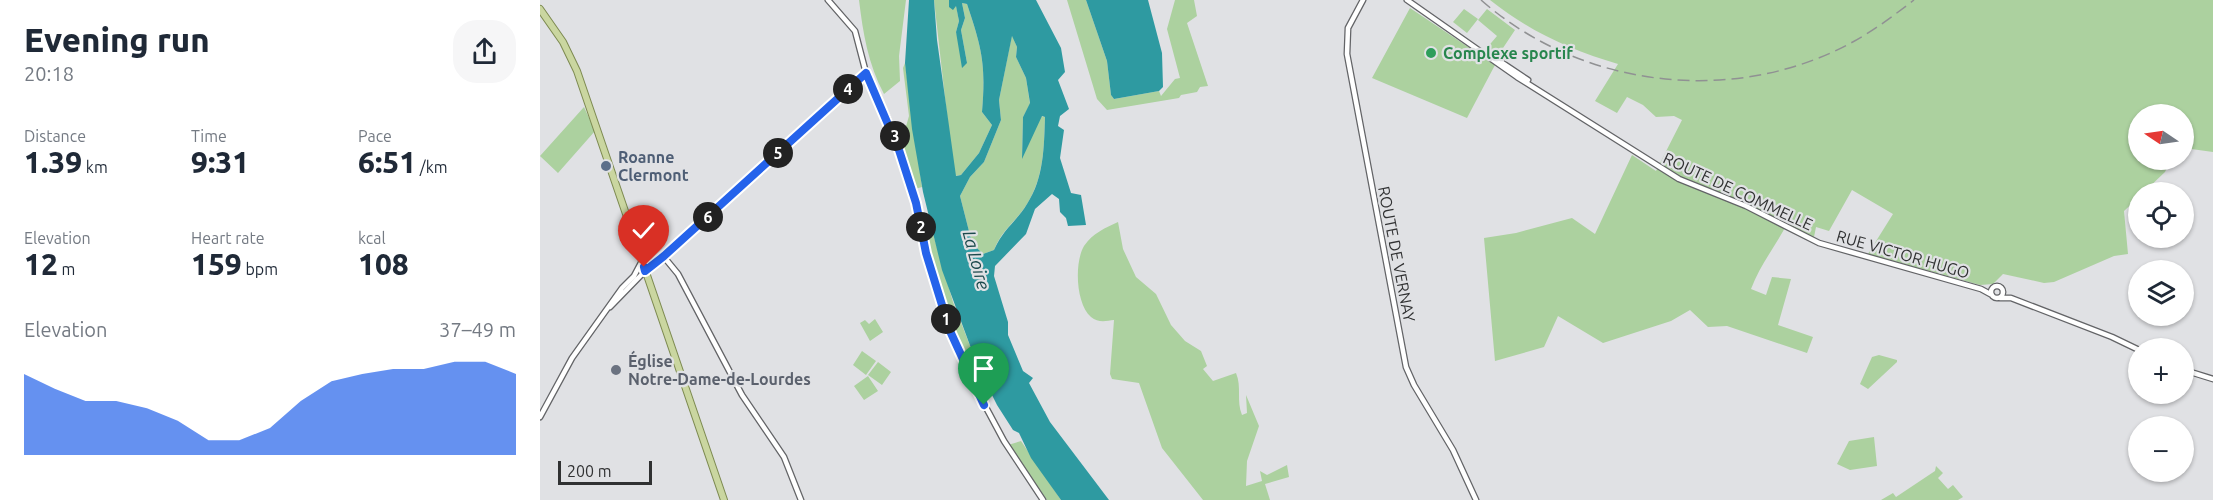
<!DOCTYPE html>
<html lang="en">
<head>
<meta charset="utf-8">
<style>
	body { margin:0; font-family:Ubuntu,sans-serif; background:#f6f6f7; color:#1f2937; height:100vh; display:flex; flex-direction:column; font-size:22px; white-space:nowrap }
	* { box-sizing:border-box; margin:0 }
	p { font-size:20px; color:#747a83 }
	.icon { flex:none; width:33px; height:33px; fill:none; stroke:currentColor; stroke-width:2; stroke-linecap:round; stroke-linejoin:round }
	.map { position:relative; flex:1; overflow:hidden }
	.drawer { display:flex; flex-direction:column; background:#fff; width:540px }
	.drawer>* { flex:none }
	.needle { width:39px; rotate:283deg }
	.controls { position:absolute; left:1588px; top:104px; display:grid; gap:12px }
	.controls a { display:grid; place-items:center; width:66px; height:66px; border-radius:50%; background:#fff; box-shadow:0 2px 4px #0004; font-size:30px }
	.scale { position:absolute; left:18px; bottom:15px; width:94px; box-sizing:border-box; padding-left:6px; border:3px solid #303132; border-top:0; font-size:16px; line-height:21px; white-space:nowrap; color:#303132; -webkit-text-stroke:4px #e0e1e4; paint-order:stroke }
	.pin { position:absolute; display:grid; place-items:center; width:51px; height:51px; color:#fff; margin:-62px -26px; border-radius:50% 50% 50% 0; rotate:-45deg; box-shadow:0 0 6px #0007 }
	.pin .icon { rotate:45deg }
	.km { position:absolute; width:30px; height:30px; margin:-15px; border-radius:50%; background:#222; color:#fff; font-size:16px; line-height:30px; text-align:center }
	.round { display:grid; place-items:center; flex:none; width:63px; height:63px; border-radius:24px; background:#f6f6f7 }
	.head { display:flex; align-items:center; justify-content:space-between; height:102px; padding:0 24px }
	h1 { font-size:33px; font-weight:800; line-height:45px }
	.figures { display:grid; grid-template-columns:repeat(3,1fr); gap:9px; height:102px; padding:6px 24px }
	.figures div { display:grid; align-content:center }
	.figures b { font-size:30px; font-weight:800 }
	.figures small { font-size:16px; font-weight:400 }
	.figures p { font-size:16px }
	.chart { height:168px; padding:12px 24px }
	.chart p { display:flex; justify-content:space-between }
	.chart svg { width:100%; height:108px; margin-top:6px; fill:#2563eb; opacity:.7 }
	main { display:flex; flex:1; min-height:0 }
	.map>svg:first-child { display:block }
</style>
</head>
<body>
<main>
<section class="drawer">
<div class="head"><div><h1>Evening run</h1><p>20:18</p></div><a class="round"><svg class="icon" aria-label="share" viewBox="0 0 24 24"><path d="M12 15V3M7 8l5-5 5 5M5 13v7h14v-7"/></svg></a></div>
<div class="figures">
<div><p>Distance</p><b>1.39<small> km</small></b></div>
<div><p>Time</p><b>9:31</b></div>
<div><p>Pace</p><b>6:51<small> /km</small></b></div>
</div>
<div class="figures">
<div><p>Elevation</p><b>12<small> m</small></b></div>
<div><p>Heart rate</p><b>159<small> bpm</small></b></div>
<div><p>kcal</p><b>108</b></div>
</div>
<div class="chart"><p><span>Elevation</span>37–49 m</p>
<svg viewBox="0 0 160 44" preserveAspectRatio="none"><path d="M0 44V11L10 17L20 22L30 22L40 25L50 30L60 38L70 38L80 33L90 22L100 14L110 11L120 9L130 9L140 6L150 6L160 11V44z"/></svg>
</div>
</section>
<div class="map">
<svg width="1673" height="500" viewBox="0 0 1673 500">
	<rect width="100%" height="100%" fill="#e0e1e4"/>
	<!-- green -->
	<path fill="#acd19f" d="M 319,0 L 366,0 L 359,56 L 360,81 L 344,94 C 328,64 323,33 319,0 Z
		M 394,0 L 409,0 L 409,7 L 416,5 L 419,21 L 416,32 L 427,63 L 421,30 L 425,18 L 422,3 L 427,4 C 442,49 446,64 442,112 L 452,125 L 439,153 L 421,175 L 415,176 L 412,160 Z
		M 527,0 L 546,0 L 567,61 L 571,95 L 574,99 L 619,91 L 621,96 L 635,79 L 640,78 L 627,29 L 635,0 L 654,0 L 657,16 L 647,23 L 668,86 L 660,87 L 657,92 L 641,95 L 639,98 L 567,110 L 557,99 Z
		M 950,0 L 1673,0 L 1673,152 L 1644,148 L 1644,114 L 1599,114 L 1599,159 L 1631,159 L 1625,172 L 1604,192 L 1599,192 L 1599,197 L 1584,211 L 1588,254 L 1574,256 L 1514,282 L 1504,283 L 1463,274 L 1453,284 L 1440,285 L 1328,254 L 1353,214 L 1312,190 L 1289,231 L 1276,227 L 1274,237 L 1247,224 C 1235,247 1220,265 1211,289 L 1226,295 L 1232,277 L 1251,279 L 1238,325 L 1273,337 L 1267,353 L 1187,326 L 1168,327 L 1150,310 L 1131,321 L 1063,343 L 1018,316 L 1004,347 L 955,361 L 944,238 L 976,233 L 1032,218 L 1055,234 L 1092,155 L 1116,171 L 1142,120 L 1134,116 L 1116,117 L 1103,105 L 1087,97 L 1077,113 L 1055,101 L 1078,64 C 1030,50 989,31 950,0 Z
		M 870,8 L 955,65 L 927,118 L 832,78 Z
		M 924,9 L 938,19 L 927,33 L 913,22 Z
		M 947,9 L 975,30 L 957,57 L 946,49 L 957,36 L 938,20 Z
		M 472,35 L 477,47 L 476,57 L 486,78 L 490,104 L 483,117 L 482,157 L 501,116 L 505,117 C 504,147 504,177 487,204 C 476,222 462,229 454,250 L 443,254 L 432,243 L 420,196 L 430,177 L 444,162 L 461,120 L 459,100 Z
		M 365,63 L 382,187 L 375,189 L 361,144 L 369,116 L 363,68 Z
		M 44,107 L 55,131 L 18,173 L 0,156 Z
		M 578,222 L 583,249 L 596,277 L 616,294 L 631,325 L 645,341 L 661,351 L 667,366 L 663,369 L 673,381 L 696,373 C 702,387 696,401 702,415 L 707,413 L 706,395 L 719,426 L 707,461 L 706,486 L 722,481 L 720,471 L 727,475 L 747,465 L 749,477 L 725,484 L 730,500 L 663,500 L 622,448 L 599,383 L 572,379 L 570,374 L 574,320 C 566,321 558,323 551,317 C 536,304 534,263 544,246 C 553,233 565,228 578,222 Z
		M 392,230 L 413,302 L 441,374 L 433,378 L 411,322 L 387,244 L 385,232 Z
		M 335,319 L 343,332 L 330,341 L 320,323 L 325,320 L 329,324 Z
		M 322,351 L 336,361 L 326,375 L 313,365 Z
		M 1339,355 L 1357,360 L 1357,362 L 1328,389 L 1320,384 L 1332,357 Z
		M 338,362 L 351,372 L 342,385 L 328,375 Z
		M 328,376 L 338,391 L 324,400 L 314,386 Z
		M 1334,437 L 1337,466 L 1310,470 L 1297,464 L 1309,441 Z
		M 481,441 L 521,500 L 507,500 L 468,445 Z
		M 1396,466 L 1403,473 L 1398,478 L 1408,489 L 1413,485 L 1423,497 L 1418,500 L 1341,500 L 1353,493 L 1356,497 L 1395,471 Z"/>
	<!-- water -->
	<path fill="#2e9aa1" fill-rule="evenodd" d="M 369,0 L 394,0 L 397,40 L 416,176 L 421,175 L 439,153 L 452,125 L 442,112 C 446,64 442,49 427,4 L 422,3 L 425,18 L 421,30 L 427,63 L 422,68 L 416,32 L 419,21 L 416,6 L 413,10 L 409,7 L 409,0 L 496,0 L 521,48 L 525,72 L 518,80 L 529,109 L 520,116 L 518,126 L 524,130 L 520,158 L 531,193 L 541,195 L 546,225 L 528,226 L 526,218 L 520,212 L 519,199 L 512,194 L 495,209 L 486,234 L 455,266 L 454,276 L 468,322 L 468,335 L 483,371 L 493,378 L 489,383 L 510,422 L 569,500 L 521,500 L 491,458 L 479,433 L 473,430 L 457,405 L 438,367 L 402,270 L 383,192 L 372,129 L 365,63 ZM 472,36 L 477,47 L 476,57 L 486,78 L 490,103 L 483,117 L 482,159 L 502,116 L 505,117 C 504,147 504,178 487,204 C 476,222 463,229 454,250 L 443,254 L 432,243 L 420,196 L 430,177 L 444,162 L 461,120 L 459,100 Z
		M 546,0 L 608,0 L 622,53 L 623,87 L 619,91 L 574,99 L 571,95 L 567,61 Z"/>
	<g fill="none" stroke-linecap="round" stroke-linejoin="round">
		<!-- secondary casing -->
		<g stroke="#636467" stroke-width="7">
			<path id="secondary" d="M 288,0 L 315,31 L 326,73 L 349,121 L 371,186 L 395,285 L 427,372 L 464,441 L 503,500
				M 823,0 L 808,28 L 807,54 L 866,367 L 874,385 L 913,450 L 936,500
				M 867,0 L 977,77 L 1139,179 L 1206,206 L 1279,243 L 1441,289 L 1452,295
				M 955,58 L 988,80
				M 124,257 L 138,274 L 202,395 L 244,457 L 261,500
				M1451 292a6 6 0 1 1 12 0a6 6 0 1 1-12 0Z
				M 1460,298 L 1471,298 L 1572,337 L 1599,350
				M 70,307 L 106,270 L 124,257 L 326,73
				M 1644,370 L 1673,379
				M 0,417 L 32,358 L 82,288 L 94,276 L 102,261"/>
		</g>
		<!-- primary casing -->
		<g stroke="#7d8a51" stroke-width="8">
			<path id="primary" d="M 0,9 L 23,42 L 37,71 L 184,500"/>
		</g>
		<!-- secondary -->
		<use href="#secondary" stroke="#fff" stroke-width="4.5"/>
		<!-- primary -->
		<use href="#primary" stroke="#cad6a0" stroke-width="6"/>
		<!-- rail -->
		<path stroke="#909193" stroke-width="1.5" stroke-dasharray="12 6" stroke-linecap="butt" d="M 941,0 C 1041,88 1192,106 1309,44 C 1332,32 1353,16 1374,0"/>
	</g>
	<g fill="none" stroke-linecap="round" stroke-linejoin="round">
		<!-- route casing -->
		<g stroke="#fff" stroke-width="12">
			<path id="route" d="M 104,267 L 105,271 L 124,256 L 326,73 L 359,150 L 376,203 L 386,253 L 410,331 L 444,405"/>
		</g>
		<!-- route -->
		<use href="#route" stroke="#2563eb" stroke-width="8"/>
	</g>
	<!-- markers -->
	<circle fill="#2e9e5b" stroke="#e0e1e4" stroke-width="2" cx="891" cy="53" r="6"/>
	<circle fill="#5c6f8a" stroke="#e0e1e4" stroke-width="2" cx="66" cy="166" r="6"/>
	<circle fill="#6b7280" stroke="#e0e1e4" stroke-width="2" cx="76" cy="370" r="6"/>
	<g text-anchor="middle" stroke-width="4.5" stroke-linejoin="round" paint-order="stroke">
		<!-- leisure labels -->
		<g font-size="16" font-weight="bold" fill="#27864d" stroke="#e0e1e4" text-anchor="start">
			<text x="903" y="59">Complexe sportif</text>
		</g>
		<!-- service labels -->
		<g font-size="16" font-weight="bold" fill="#4e5e75" stroke="#e0e1e4" text-anchor="start">
			<text x="78" y="163">Roanne<tspan x="78" dy="18">Clermont</tspan></text>
		</g>
		<!-- street labels -->
		<g font-size="16" fill="#303132" stroke="#e0e1e4">
			<text transform="translate(1198 191) rotate(25)" y="6">ROUTE DE COMMELLE</text>
			<text transform="translate(857 254) rotate(79)" y="6">ROUTE DE VERNAY</text>
			<text transform="translate(1363 254) rotate(16)" y="6">RUE VICTOR HUGO</text>
		</g>
		<!-- worship labels -->
		<g font-size="16" font-weight="bold" fill="#5b616d" stroke="#e0e1e4" text-anchor="start">
			<text x="88" y="367">Église<tspan x="88" dy="18">Notre-Dame-de-Lourdes</tspan></text>
		</g>
		<!-- water labels -->
		<g font-size="18" font-style="italic" fill="#1c4a4d" stroke="#e0e1e4">
			<text transform="translate(436 260) rotate(75)" y="6">La Loire</text>
		</g>
	</g>
</svg>
<div class="controls">
<a><svg class="needle" viewBox="-14 -14 28 28"><path d="M0-13l5 13h-10z" fill="#e53935"/><path d="M0 13l5-13h-10z" fill="#747a83"/></svg></a>
<a><svg class="icon" aria-label="locate" viewBox="0 0 24 24"><circle cx="12" cy="12" r="6"/><path d="M12 2v4M12 18v4M2 12h4M18 12h4"/></svg></a>
<a><svg class="icon" aria-label="layers" viewBox="0 0 24 24"><path d="M12 4l9 5-9 5-9-5zM3 14l9 5 9-5"/></svg></a>
<a>+</a>
<a>−</a>
</div>
<div class="scale">200 m</div>
<div class="pin" style="left:444px;top:405px;background:#1e9e55"><svg class="icon" aria-label="arrive" viewBox="0 0 24 24"><path d="M6 21V4h12l-3 4 3 4H6"/></svg></div>
<div class="pin" style="left:104px;top:267px;background:#d93025"><svg class="icon" aria-label="check" viewBox="0 0 24 24"><path d="M5 12l5 5 9-10"/></svg></div>
<b class="km" style="left:406px;top:319px">1</b>
<b class="km" style="left:381px;top:227px">2</b>
<b class="km" style="left:355px;top:136px">3</b>
<b class="km" style="left:308px;top:89px">4</b>
<b class="km" style="left:238px;top:153px">5</b>
<b class="km" style="left:168px;top:217px">6</b>
</div>
</main>
</body>
</html>
